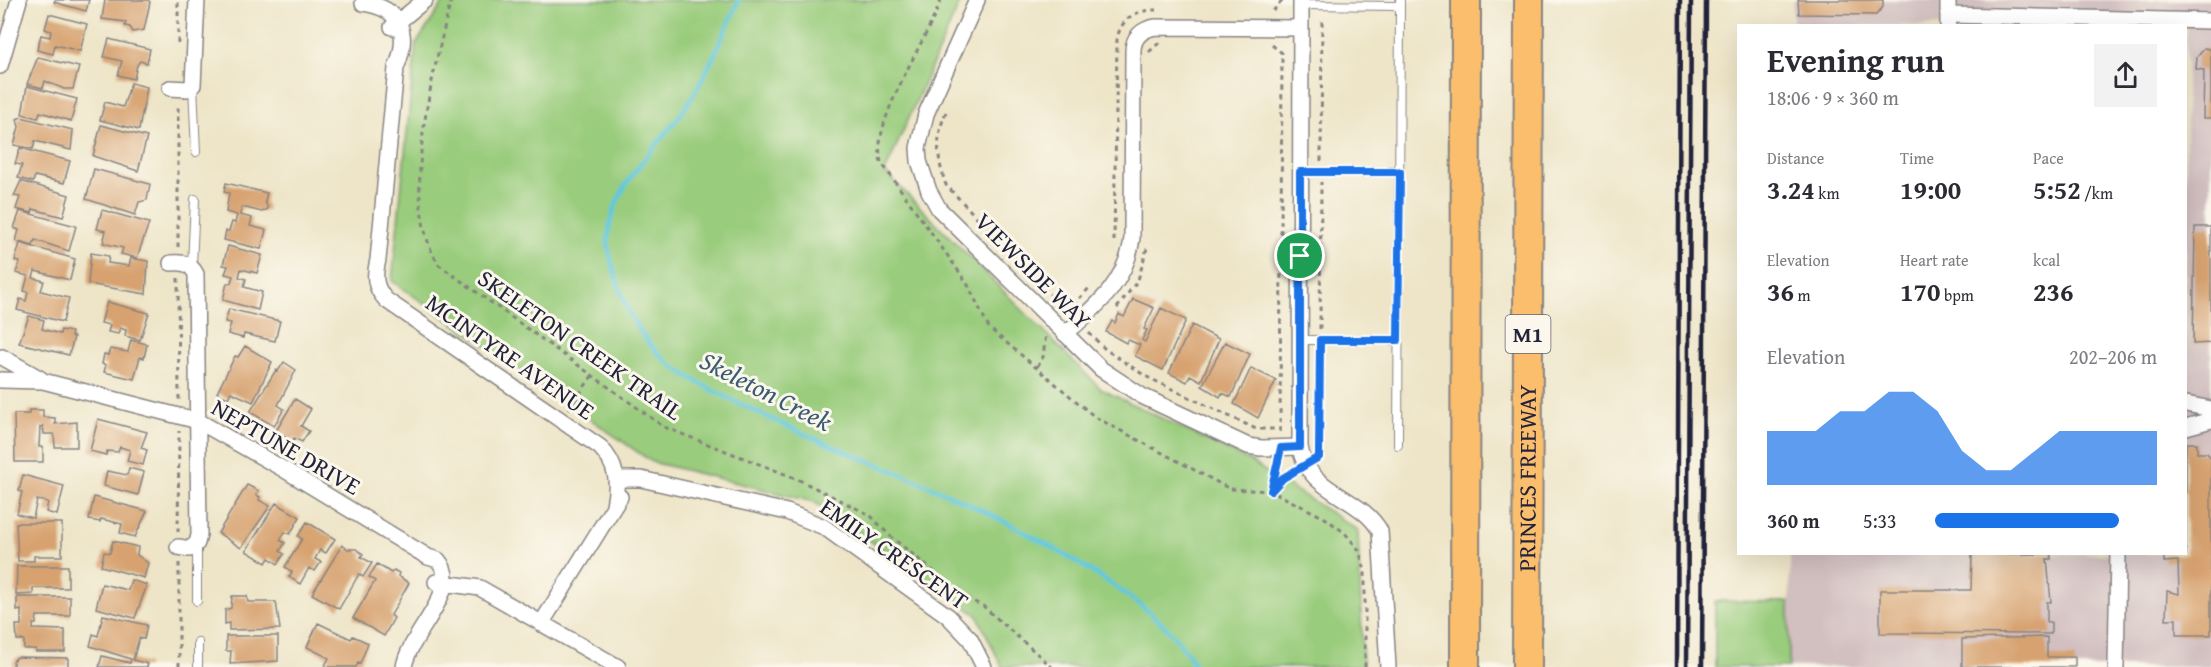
<!DOCTYPE html>
<html lang="en">
<head>
<meta charset="utf-8">
<style>
	body { margin:0; font-family:"Gentium Book Plus",serif; background:#f2f2f3; color:#2b2b33; height:100vh; display:flex; flex-direction:column; font-size:22px; white-space:nowrap }
	* { box-sizing:border-box; margin:0 }
	p { font-size:20px; color:#7c7c81 }
	.icon { flex:none; width:33px; height:33px; fill:none; stroke:currentColor; stroke-width:2; stroke-linecap:round; stroke-linejoin:round }
	.map { position:relative; flex:1; overflow:hidden }
	.side { position:absolute; left:1737px; top:24px; width:450px; height:531px; display:flex; flex-direction:column; background:#fff; border-radius:0px; box-shadow:0 6px 24px #0002 }
	.side>* { flex:none }
	.pin { position:absolute; display:grid; place-items:center; width:51px; height:51px; color:#fff; margin:-26px; border:3px solid #fff; border-radius:50%; box-shadow:0 2px 6px #0007 }
	.round { display:grid; place-items:center; flex:none; width:63px; height:63px; border-radius:0px; background:#f2f2f3 }
	.overview { display:flex; align-items:center; justify-content:space-between; height:102px; padding:0 30px }
	h1 { font-size:33px; font-weight:800; line-height:45px }
	.stats { display:grid; grid-template-columns:repeat(3,1fr); gap:9px; height:102px; padding:6px 30px }
	.stats div { display:grid; align-content:center }
	.stats b { font-size:26px; font-weight:800 }
	.stats small { font-size:16px; font-weight:400 }
	.stats p { font-size:16px }
	.chart { height:168px; padding:12px 30px }
	.chart p { display:flex; justify-content:space-between }
	.chart svg { width:100%; height:108px; margin-top:6px; fill:#1a73e8; opacity:.7 }
	ul { padding:0 30px; list-style:none; font-size:20px }
	li { display:grid; grid-template-columns:96px 72px 1fr; align-items:center; height:45px }
	li i { height:15px; border-radius:8px; background:#1a73e8 }
	.map>svg:first-child { display:block }
</style>
</head>
<body>
<div class="map">
<svg width="2211" height="667" viewBox="0 0 2211 667">
	<rect width="100%" height="100%" fill="#fbf7ec"/>
	<filter id="ink" filterUnits="userSpaceOnUse"><feTurbulence type="fractalNoise" baseFrequency=".0167" numOctaves="2"/><feDisplacementMap in="SourceGraphic" scale="12" xChannelSelector="R" yChannelSelector="G"/><feConvolveMatrix kernelMatrix="1 2 1 2 8 2 1 2 1" color-interpolation-filters="sRGB"/></filter>
	<filter id="wash" filterUnits="userSpaceOnUse"><feTurbulence type="fractalNoise" baseFrequency=".008" numOctaves="4" result="noise"/><feDisplacementMap in="SourceGraphic" scale="24" xChannelSelector="R" yChannelSelector="G"/><feGaussianBlur stdDeviation="1.35" result="paint"/><feColorMatrix in="noise" values="0 0 0 0 0 0 0 0 0 0 0 0 0 0 0 0 0 1.4 0 .05"/><feComposite in="paint" operator="in"/></filter>
	<g filter="url(#wash)">
		<rect width="100%" height="100%" fill="#eee5c8"/>
		<!-- industrial -->
		<path fill="#d2bfc0" d="M 1793,0 L 2211,0 L 2211,667 L 1789,667 L 1790,554 L 2186,554 L 2186,26 L 1793,25 Z"/>
		<!-- green -->
		<path fill="#99cc7c" stroke="#5e775c" stroke-width="1.5" d="M 445,0 L 961,0 L 885,172 L 1101,389 L 1248,460 L 1358,530 L 1363,667 L 1002,667 L 977,615 L 814,502 L 652,462 L 392,281 L 416,44 Z
			M 1715,601 L 1789,602 L 1789,667 L 1715,667 Z"/>
		<g fill="none" stroke-linecap="round" stroke-linejoin="round">
			<!-- stream -->
			<path stroke="#61c8de" stroke-width="4.5" d="M 739,0 C 722,37 706,78 683,111 C 654,152 611,185 608,239 C 607,250 612,263 615,274 C 626,310 635,331 663,358 C 683,377 727,398 753,410 C 805,437 861,457 915,480 C 978,506 1041,539 1099,576 C 1136,600 1174,627 1196,667"/>
		</g>
		<g id="blocks">
			<!-- building -->
			<path fill="#d7a26f" d="M 55,0 L 89,0 L 86,11 L 54,2 Z
				M 105,0 L 148,0 L 150,2 L 144,30 L 133,32 L 130,27 L 125,26 L 126,22 L 102,19 Z
				M 1798,0 L 1883,0 L 1883,7 L 1876,15 L 1799,14 Z
				M 49,14 L 87,24 L 80,51 L 55,45 L 53,54 L 37,50 L 41,35 L 50,37 L 51,31 L 45,29 Z
				M 109,39 L 150,49 L 147,63 L 140,61 L 137,65 L 134,79 L 118,75 L 122,61 L 104,57 Z
				M 2204,48 L 2210,49 L 2211,52 L 2211,118 L 2203,118 L 2204,70 L 2196,69 L 2197,57 Z
				M 38,57 L 79,67 L 73,89 L 64,89 L 45,81 L 43,88 L 27,84 Z
				M 131,83 L 147,87 L 139,130 L 100,120 L 105,102 L 123,107 Z
				M 27,86 L 77,99 L 71,121 L 40,112 L 38,118 L 22,114 Z
				M 21,117 L 73,130 L 71,150 L 35,141 L 33,149 L 14,145 L 19,127 L 17,119 Z
				M 101,125 L 147,137 L 138,171 L 93,156 Z
				M 20,148 L 70,161 L 64,183 L 35,176 L 33,182 L 18,178 L 22,165 L 15,164 Z
				M 94,169 L 150,184 L 147,200 L 139,202 L 135,215 L 86,199 Z
				M 21,181 L 69,195 L 63,217 L 33,209 L 32,213 L 16,209 L 20,197 L 14,196 Z
				M 226,183 L 267,193 L 265,201 L 268,209 L 262,212 L 242,207 L 240,215 L 252,218 L 250,226 L 266,230 L 261,249 L 224,240 L 226,231 L 229,231 L 232,222 L 235,223 L 237,215 L 226,212 L 229,193 L 224,192 Z
				M 102,210 L 149,223 L 137,258 L 121,254 L 123,248 L 103,243 L 106,231 L 97,229 Z
				M 20,211 L 76,226 L 69,251 L 35,240 L 33,246 L 16,241 L 19,230 L 14,228 Z
				M 2195,227 L 2211,227 L 2211,343 L 2193,344 Z
				M 20,243 L 75,259 L 70,280 L 35,271 L 33,278 L 44,281 L 41,291 L 69,298 L 63,322 L 17,310 L 20,299 L 26,301 L 28,292 L 24,291 L 28,276 L 16,273 L 20,262 L 15,261 Z
				M 228,246 L 262,255 L 257,273 L 241,269 L 239,277 L 246,279 L 244,287 L 262,292 L 258,310 L 223,300 L 227,283 L 231,283 L 233,276 L 225,274 L 228,266 L 223,265 Z
				M 91,253 L 109,256 L 108,263 L 129,266 L 131,258 L 148,261 L 146,294 L 88,284 Z
				M 1133,299 L 1154,308 L 1144,329 L 1147,330 L 1142,340 L 1145,342 L 1161,308 L 1186,320 L 1163,370 L 1135,356 L 1140,345 L 1128,340 L 1126,343 L 1106,332 L 1112,321 L 1115,323 L 1119,314 L 1124,317 Z
				M 107,302 L 149,313 L 140,340 L 125,336 L 126,330 L 120,328 L 118,334 L 108,332 L 110,325 L 101,323 Z
				M 229,309 L 280,321 L 275,341 L 244,334 L 243,338 L 228,334 L 231,323 L 225,322 Z
				M 29,316 L 44,320 L 42,329 L 60,334 L 61,330 L 72,332 L 71,336 L 74,337 L 69,355 L 19,343 Z
				M 1192,325 L 1219,339 L 1201,381 L 1190,375 L 1187,382 L 1169,373 Z
				M 131,340 L 147,344 L 144,358 L 140,357 L 134,379 L 104,372 L 106,365 L 102,364 L 104,354 L 108,355 L 110,349 L 128,352 Z
				M 1225,342 L 1250,354 L 1231,397 L 1222,393 L 1220,397 L 1202,386 Z
				M 245,346 L 272,362 L 253,402 L 231,392 L 228,398 L 217,393 L 235,356 L 238,357 Z
				M 284,362 L 296,370 L 278,405 L 284,409 L 274,426 L 250,412 L 276,370 L 278,371 Z
				M 1251,368 L 1276,380 L 1258,418 L 1234,404 Z
				M 295,399 L 311,409 L 301,426 L 309,431 L 302,442 L 294,438 L 292,441 L 276,431 Z
				M 29,410 L 43,410 L 43,417 L 55,418 L 55,424 L 77,422 L 77,447 L 55,447 L 54,434 L 44,434 L 43,426 L 40,427 L 39,447 L 43,447 L 43,462 L 15,462 L 14,414 L 29,414 Z
				M 98,419 L 147,432 L 141,448 L 147,450 L 143,465 L 127,461 L 130,450 L 120,447 L 118,452 L 107,451 L 106,455 L 90,451 Z
				M 2186,443 L 2197,443 L 2197,453 L 2207,453 L 2211,458 L 2211,635 L 2176,635 L 2176,619 L 2166,619 L 2167,591 L 2179,594 L 2178,561 L 2164,562 L 2164,554 L 2186,554 Z
				M 129,468 L 144,472 L 138,495 L 104,486 L 107,471 L 127,475 Z
				M 23,475 L 64,486 L 57,515 L 46,512 L 48,502 L 37,500 L 33,518 L 17,514 L 22,492 L 19,491 Z
				M 247,485 L 259,491 L 256,495 L 260,497 L 259,500 L 270,506 L 241,548 L 218,533 Z
				M 94,497 L 147,511 L 135,537 L 120,533 L 122,524 L 101,519 L 100,522 L 89,520 Z
				M 276,503 L 300,517 L 290,534 L 285,532 L 280,540 L 285,543 L 280,551 L 284,554 L 278,564 L 269,558 L 266,563 L 246,551 Z
				M 307,522 L 335,539 L 326,553 L 320,550 L 315,559 L 321,562 L 315,571 L 309,568 L 300,584 L 289,577 L 292,572 L 285,567 L 302,539 L 298,536 Z
				M 16,523 L 62,523 L 62,556 L 34,556 L 34,561 L 18,561 Z
				M 113,541 L 138,547 L 137,555 L 148,563 L 144,578 L 101,566 L 104,552 L 110,553 Z
				M 342,545 L 348,549 L 356,549 L 363,554 L 361,557 L 372,563 L 363,577 L 359,574 L 339,609 L 312,594 Z
				M 1972,554 L 2051,554 L 2051,559 L 2047,559 L 2051,602 L 2047,602 L 2047,622 L 2051,622 L 2051,634 L 1880,633 L 1880,590 L 1971,590 Z
				M 377,564 L 391,573 L 394,570 L 399,573 L 398,576 L 409,583 L 391,615 L 394,618 L 384,636 L 353,618 L 375,581 L 369,577 Z
				M 17,566 L 68,566 L 68,588 L 33,588 L 33,594 L 16,595 Z
				M 131,580 L 147,585 L 135,618 L 96,608 L 102,584 L 128,590 Z
				M 232,596 L 247,596 L 248,602 L 276,602 L 280,629 L 229,630 L 229,623 L 225,624 L 225,610 L 231,608 Z
				M 17,597 L 70,597 L 70,616 L 37,616 L 36,624 L 33,624 L 33,629 L 65,630 L 65,652 L 36,652 L 36,649 L 24,649 L 24,640 L 17,640 L 16,625 L 21,625 L 21,610 L 17,611 Z
				M 103,615 L 147,625 L 144,639 L 139,638 L 133,660 L 148,664 L 147,667 L 99,667 L 102,656 L 130,663 L 131,659 L 90,646 L 93,634 L 98,636 Z
				M 318,623 L 351,639 L 353,636 L 368,643 L 360,664 L 358,663 L 356,667 L 324,667 L 329,658 L 307,647 Z
				M 226,636 L 278,636 L 278,661 L 230,664 L 231,651 L 226,651 Z
				M 2047,637 L 2047,657 L 2075,657 L 2075,667 L 1962,667 L 1962,639 Z
				M 17,657 L 68,658 L 68,667 L 13,667 L 13,661 Z"/>
		</g>
	</g>
	<g filter="url(#ink)">
		<use href="#blocks" fill-opacity="0" stroke="#888482" stroke-width="1.5"/>
		<g fill="none" stroke-linecap="round" stroke-linejoin="round">
			<!-- lane casing -->
			<g stroke="#888482" stroke-width="10">
				<path id="lane" d="M 1301,5 L 1400,6
					M 193,85 L 196,152
					M 1301,172 L 1400,172
					M 192,266 L 195,199
					M 1300,340 L 1398,340
					M 1398,445 L 1400,0
					M 197,545 L 197,601
					M 198,667 L 198,642"/>
			</g>
			<!-- street casing -->
			<g stroke="#888482" stroke-width="18">
				<path id="street" d="M 977,0 L 926,114 L 918,148 L 919,161 L 929,191 L 939,209 L 1101,369 L 1142,396 L 1248,446 L 1261,448 L 1300,447
					M 1301,0 L 1300,447 C 1307,493 1360,495 1380,531 L 1388,667
					M 363,3 C 402,8 410,34 396,68 L 378,260 C 374,276 374,287 386,300 L 600,447 C 617,465 619,482 614,505
					M 1948,15 L 2211,21
					M 1948,26 L 1948,0
					M 392,27 L 425,0
					M 0,66 L 19,0
					M 170,88 L 187,89 L 193,85 L 197,0
					M 171,263 C 183,262 190,263 196,274 L 199,535 L 197,543 L 190,549 L 178,547
					M 1065,334 C 1096,307 1127,282 1132,238 L 1133,51 C 1133,37 1142,29 1156,27 L 1301,28
					M 2,357 L 41,379
					M 0,380 L 43,381 L 198,421 L 285,470 L 428,557 L 438,560 C 464,589 409,633 404,667
					M 2186,404 L 2211,409
					M 2186,427 L 2211,420
					M 617,479 L 641,479 L 787,512 L 824,527 L 948,616 L 970,639 L 984,667
					M 436,582 L 480,588 L 618,667
					M 541,624 L 620,497
					M 2116,667 L 2118,554"/>
			</g>
			<!-- highway casing -->
			<g stroke="#888482" stroke-width="32">
				<g id="highway">
					<path d="M 1465,667 L 1466,0"/>
					<path id="s1" d="M 1527,667 L 1529,0"/>
				</g>
			</g>
			<!-- path -->
			<path stroke="#888482" stroke-width="3" stroke-dasharray="4.5 4.5" stroke-linecap="butt" d="M 451,0 C 434,72 397,199 439,265 L 664,427 L 795,478 L 870,515 L 889,535 L 966,598 L 983,606 L 1052,667
				M 941,0 C 927,41 870,121 881,162 L 967,283 L 989,328 L 1095,417 L 1230,489 L 1271,491 L 1325,518 L 1345,533 L 1359,550 L 1365,571 L 1365,667
				M 1273,11 L 1283,0
				M 178,43 L 178,0
				M 1272,45 L 1282,53 L 1280,434
				M 1149,52 L 1159,43
				M 946,112 C 935,137 937,160 946,185 L 1067,312
				M 1321,161 L 1322,17
				M 1114,241 L 1117,39 C 1121,18 1136,10 1156,10
				M 178,247 L 178,104
				M 178,278 L 179,400
				M 1073,305 L 1091,286
				M 1117,308 L 1138,280 L 1147,248
				M 1320,329 L 1321,182
				M 1089,333 L 1105,349 L 1147,377 L 1256,429 L 1280,429
				M 1037,367 L 1043,357 L 1046,334
				M 569,409 L 592,376
				M 1319,455 L 1320,350
				M 1279,461 L 1271,491 L 1295,471
				M 178,532 L 179,431
				M 179,563 L 179,667"/>
			<!-- lane -->
			<use href="#lane" stroke="#fff" stroke-width="8"/>
			<!-- street -->
			<use href="#street" stroke="#fff" stroke-width="15"/>
			<!-- highway -->
			<use href="#highway" stroke="#fabe6d" stroke-width="28"/>
			<!-- rail -->
			<path stroke="#22223b" stroke-width="4.5" d="M 1677,667 L 1680,0
				M 1687,667 L 1691,0
				M 1702,667 L 1706,0"/>
		</g>
	</g>
	<g fill="none" stroke-linecap="round" stroke-linejoin="round" filter="url(#ink)">
		<!-- route casing -->
		<g stroke="#fff" stroke-width="12">
			<path id="route" d="M 1300,172 L 1400,172 L 1398,340 L 1320,340 L 1319,457 L 1283,478 L 1271,491 L 1281,448 L 1300,447 Z"/>
		</g>
		<!-- route -->
		<use href="#route" stroke="#1a73e8" stroke-width="8"/>
	</g>
	<g text-anchor="middle" stroke-width="6" stroke-linejoin="round" paint-order="stroke">
		<!-- shield labels -->
		<rect fill="#fbf7ec" stroke="#636270" stroke-width="1.5" x="1505.5" y="315" width="45" height="38" rx="4.5"/>
		<g font-size="22" font-weight="bold" fill="#22223b">
			<text x="1528" y="342">M1</text>
		</g>
		<!-- street labels -->
		<g font-size="24" fill="#22223b" stroke="#fbf7ec">
			<text transform="translate(1033 271) rotate(45)" y="8">VIEWSIDE WAY</text>
			<text transform="translate(580 345) rotate(35)" y="8">SKELETON CREEK TRAIL</text>
			<text transform="translate(510 357) rotate(35)" y="8">MCINTYRE AVENUE</text>
			<text transform="translate(286 447) rotate(30)" y="8">NEPTUNE DRIVE</text>
			<text dy="8" stroke="none"><textPath href="#s1" startOffset="189">PRINCES FREEWAY</textPath></text>
			<text transform="translate(894 554) rotate(35)" y="8">EMILY CRESCENT</text>
		</g>
		<!-- water labels -->
		<g font-size="26" font-style="italic" fill="#385c74" stroke="#fbf7ec">
			<text transform="translate(766 391) rotate(27)" y="9">Skeleton Creek</text>
		</g>
	</g>
</svg>
<div class="pin" style="left:1300px;top:256px;background:#1e9e55"><svg class="icon" aria-label="arrive" viewBox="0 0 24 24"><path d="M6 21V4h12l-3 4 3 4H6"/></svg></div>
<section class="side">
<div class="overview"><div><h1>Evening run</h1><p>18:06 · 9 × 360 m</p></div><a class="round"><svg class="icon" aria-label="share" viewBox="0 0 24 24"><path d="M12 15V3M7 8l5-5 5 5M5 13v7h14v-7"/></svg></a></div>
<div class="stats">
<div><p>Distance</p><b>3.24<small> km</small></b></div>
<div><p>Time</p><b>19:00</b></div>
<div><p>Pace</p><b>5:52<small> /km</small></b></div>
</div>
<div class="stats">
<div><p>Elevation</p><b>36<small> m</small></b></div>
<div><p>Heart rate</p><b>170<small> bpm</small></b></div>
<div><p>kcal</p><b>236</b></div>
</div>
<div class="chart"><p><span>Elevation</span>202–206 m</p>
<svg viewBox="0 0 160 44" preserveAspectRatio="none"><path d="M0 44V22L10 22L20 22L30 14L40 14L50 6L60 6L70 14L80 30L90 38L100 38L110 30L120 22L130 22L140 22L150 22L160 22V44z"/></svg>
</div>
<ul>
<li><b>360 m</b>5:33<i style="width:83%"></i></li>
</ul>
</section>
</div>
</body>
</html>
